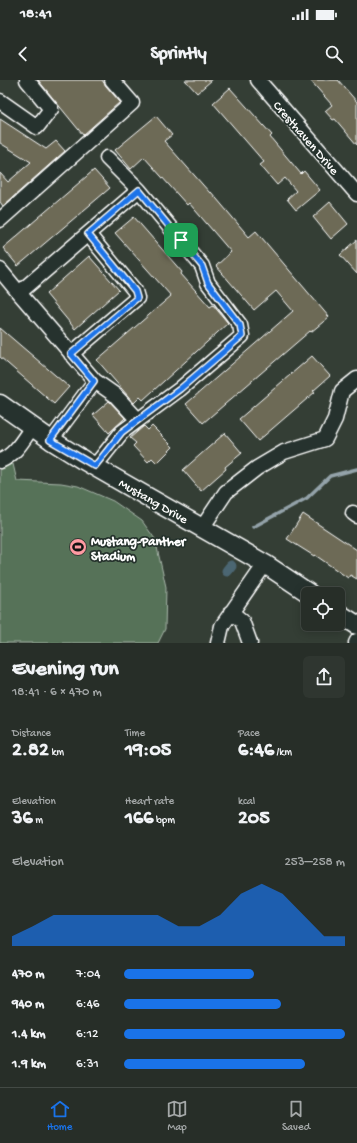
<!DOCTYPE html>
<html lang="en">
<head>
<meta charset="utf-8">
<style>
	body { margin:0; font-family:"Gochi Hand",sans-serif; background:#2f3630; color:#f1f3f6; height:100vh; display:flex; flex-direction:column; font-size:15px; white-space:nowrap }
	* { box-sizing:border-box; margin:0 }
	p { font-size:13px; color:#a4a8a8 }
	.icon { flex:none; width:22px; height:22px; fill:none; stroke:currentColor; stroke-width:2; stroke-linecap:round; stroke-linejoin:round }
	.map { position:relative; height:563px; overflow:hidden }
	.details { display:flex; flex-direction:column; background:#272e28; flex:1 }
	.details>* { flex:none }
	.tools { position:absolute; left:301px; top:507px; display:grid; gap:8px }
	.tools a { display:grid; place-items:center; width:44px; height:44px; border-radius:6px; background:#272e28; box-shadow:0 2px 10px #0003,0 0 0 1px #434a45; font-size:20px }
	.pin { position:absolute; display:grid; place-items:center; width:34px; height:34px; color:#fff; margin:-17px; border-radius:8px; box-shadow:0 2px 6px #0006 }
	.round { display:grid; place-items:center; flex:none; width:42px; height:42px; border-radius:6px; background:#2f3630 }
	.headline { display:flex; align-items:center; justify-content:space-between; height:68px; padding:0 12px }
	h1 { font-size:22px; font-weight:700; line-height:30px }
	.metrics { display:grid; grid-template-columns:repeat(3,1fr); gap:6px; height:68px; padding:4px 12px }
	.metrics div { display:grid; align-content:center }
	.metrics b { font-size:20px; font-weight:700 }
	.metrics small { font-size:11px; font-weight:400 }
	.metrics p { font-size:11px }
	.chart { height:112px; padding:8px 12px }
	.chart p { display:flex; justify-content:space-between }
	.chart svg { width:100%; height:72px; margin-top:4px; fill:#1a73e8; opacity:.7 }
	ul { padding:0 12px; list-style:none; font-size:13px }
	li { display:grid; grid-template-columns:64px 48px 1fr; align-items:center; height:30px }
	li i { height:10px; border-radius:5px; background:#1a73e8 }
	.status { display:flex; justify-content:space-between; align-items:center; height:28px; padding:0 20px; background:#272e28; direction:ltr }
	.status svg { height:11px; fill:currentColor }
	header { display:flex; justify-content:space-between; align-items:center; height:52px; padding:0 12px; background:#272e28; font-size:18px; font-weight:700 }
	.tabs { display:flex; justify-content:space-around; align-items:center; height:56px; border-top:1px solid #434a45; background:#272e28; font-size:11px; color:#a4a8a8 }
	.tabs a { display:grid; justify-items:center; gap:2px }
	.tabs .selected { color:#1a73e8 }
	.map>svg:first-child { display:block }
</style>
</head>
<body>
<div class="status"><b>18:41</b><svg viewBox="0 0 49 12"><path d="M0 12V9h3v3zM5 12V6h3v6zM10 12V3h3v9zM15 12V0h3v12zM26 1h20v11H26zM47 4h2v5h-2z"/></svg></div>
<header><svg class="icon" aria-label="back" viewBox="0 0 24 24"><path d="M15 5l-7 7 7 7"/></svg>Sprintly<svg class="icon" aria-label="search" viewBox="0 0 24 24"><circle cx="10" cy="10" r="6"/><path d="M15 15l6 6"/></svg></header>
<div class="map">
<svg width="357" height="563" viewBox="0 0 357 563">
	<rect width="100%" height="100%" fill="#343e35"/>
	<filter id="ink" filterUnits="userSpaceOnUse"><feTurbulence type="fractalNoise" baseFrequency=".025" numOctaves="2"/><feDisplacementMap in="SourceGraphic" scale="8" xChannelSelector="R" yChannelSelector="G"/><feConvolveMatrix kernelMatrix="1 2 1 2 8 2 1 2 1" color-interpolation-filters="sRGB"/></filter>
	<g filter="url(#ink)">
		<!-- green -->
		<path fill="#567258" stroke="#aab8ac" d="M 13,384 L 17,401 L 61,403 L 78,406 L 113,421 L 142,441 L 155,459 L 166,507 L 165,549 L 158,563 L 0,563 L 0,386 Z"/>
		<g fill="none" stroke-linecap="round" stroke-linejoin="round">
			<!-- stream -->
			<path stroke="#94a3aa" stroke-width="3.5" d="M 253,447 L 307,418 L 330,396 L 357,389"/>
			<!-- canal -->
			<path stroke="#4c6672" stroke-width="11" d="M 227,491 L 231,486"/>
		</g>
		<!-- building -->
		<path fill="#6d6b57" stroke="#fff" d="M 38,0 L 102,0 L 106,6 L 120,22 L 83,55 Z
			M 185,0 L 212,0 L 197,13 Z
			M 310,0 L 338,0 L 357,22 L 357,65 L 335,39 L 333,40 L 325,31 L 332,25 Z
			M 230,8 L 272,55 L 270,57 L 301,94 L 304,91 L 320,110 L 296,130 L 287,119 L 296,111 L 285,98 L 277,105 L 260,85 L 264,82 L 213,23 Z
			M 156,36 L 172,55 L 164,61 L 210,113 L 211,112 L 249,157 L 256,151 L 329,237 L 311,252 L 310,251 L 203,343 L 186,324 L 293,231 L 276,211 L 254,230 L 216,186 L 231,172 L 189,123 L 187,125 L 144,77 L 131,89 L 115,70 Z
			M 0,39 L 46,69 L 56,61 L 65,71 L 3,126 L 0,122 L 0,93 L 8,102 L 31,82 L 0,63 Z
			M 94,90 L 110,108 L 18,186 L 3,168 Z
			M 330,122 L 348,144 L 331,159 L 313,137 Z
			M 134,137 L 182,192 L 181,194 L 210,227 L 213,225 L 228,243 L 143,320 L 140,317 L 134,323 L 97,280 L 171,216 L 115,153 Z
			M 357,160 L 357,194 L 340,175 Z
			M 89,176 L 119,210 L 75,249 L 46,214 Z
			M 0,248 L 69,307 L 54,324 L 0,277 Z
			M 312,276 L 330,296 L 313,311 L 315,312 L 258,361 L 239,339 Z
			M 109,321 L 125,338 L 109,353 L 93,335 Z
			M 144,346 L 148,350 L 152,346 L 173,367 L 157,383 L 152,378 L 148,382 L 133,366 L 136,363 L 130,358 Z
			M 225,353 L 242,373 L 225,387 L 226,389 L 201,411 L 183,390 Z
			M 303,434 L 357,470 L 357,499 L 350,495 L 348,498 L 315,475 L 314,476 L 287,459 Z"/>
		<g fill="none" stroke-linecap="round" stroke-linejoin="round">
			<!-- minor casing -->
			<g stroke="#fff" stroke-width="17">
				<path id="minor" d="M 258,0 L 357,114
					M 0,21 L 37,47 L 51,29 L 27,0
					M 107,78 L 139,110
					M 0,140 L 132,23 L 112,0
					M 0,190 L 19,213
					M 71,274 L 137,218 L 135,211 L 88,154
					M 51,360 L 95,301
					M 0,381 C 15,375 23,360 32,347
					M 95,386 L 122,352 L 180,309 L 242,256 L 240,245 L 208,203 L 202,186 L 139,110 L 19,213 L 95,301 L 115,315 L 138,340
					M 353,433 L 357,436
					M 202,448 L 226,412 L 257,388 L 284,372 L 325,359 L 335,339 L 342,311 L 357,299
					M 231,532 L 242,541 L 250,563
					M 218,563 L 222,546 L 265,484
					M 356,563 L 357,561"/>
			</g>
			<!-- major casing -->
			<g stroke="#fff" stroke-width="21">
				<path id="major" d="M 0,324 L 51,360 L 83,380 L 265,484 L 310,514
					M 338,533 L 357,545"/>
			</g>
			<!-- minor -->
			<use href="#minor" stroke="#26332d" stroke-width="14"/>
			<!-- major -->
			<use href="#major" stroke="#26332d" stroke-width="18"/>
		</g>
	</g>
	<g fill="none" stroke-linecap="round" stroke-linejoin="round" filter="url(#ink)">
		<!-- route casing -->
		<g stroke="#fff" stroke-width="8">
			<path id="route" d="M 139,110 L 202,186 L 208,203 L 240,245 L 242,256 L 180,309 L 122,352 L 95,386 L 50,360 L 94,301 L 71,274 L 137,218 L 135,211 L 88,154 Z"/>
		</g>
		<!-- route -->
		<use href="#route" stroke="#1a73e8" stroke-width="5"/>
	</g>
	<!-- icons -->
	<defs>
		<g id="stadium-disc" transform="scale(0.9)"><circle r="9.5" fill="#ff9aa2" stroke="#26332d"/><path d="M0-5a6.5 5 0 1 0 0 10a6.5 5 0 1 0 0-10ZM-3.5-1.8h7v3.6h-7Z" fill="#111"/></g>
	</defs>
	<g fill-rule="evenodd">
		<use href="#stadium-disc" x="78" y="467"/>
	</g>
	<g text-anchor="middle" stroke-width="3.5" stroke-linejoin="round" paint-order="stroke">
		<!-- street labels -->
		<g font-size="13" fill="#fff" stroke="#26332d">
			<text transform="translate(307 57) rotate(49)" y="5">Cresthaven Drive</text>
			<text transform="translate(154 420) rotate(30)" y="5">Mustang Drive</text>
		</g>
		<!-- poi labels -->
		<g font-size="13" font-weight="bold" fill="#fff" stroke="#26332d" text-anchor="start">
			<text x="91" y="465">Mustang-Panther<tspan x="91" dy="15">Stadium</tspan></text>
		</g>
	</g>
</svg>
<div class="tools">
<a><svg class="icon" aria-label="locate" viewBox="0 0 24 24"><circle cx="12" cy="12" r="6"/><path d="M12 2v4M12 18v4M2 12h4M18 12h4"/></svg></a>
</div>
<div class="pin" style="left:181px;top:160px;background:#1e9e55"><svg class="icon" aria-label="arrive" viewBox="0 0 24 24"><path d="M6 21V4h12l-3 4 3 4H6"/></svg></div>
</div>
<section class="details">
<div class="headline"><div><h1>Evening run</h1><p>18:41 · 6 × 470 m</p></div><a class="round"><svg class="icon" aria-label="share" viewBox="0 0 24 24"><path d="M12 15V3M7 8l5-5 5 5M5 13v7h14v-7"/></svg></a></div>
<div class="metrics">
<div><p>Distance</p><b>2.82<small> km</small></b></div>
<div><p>Time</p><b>19:05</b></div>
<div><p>Pace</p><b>6:46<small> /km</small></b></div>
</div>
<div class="metrics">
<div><p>Elevation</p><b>36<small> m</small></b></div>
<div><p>Heart rate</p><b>166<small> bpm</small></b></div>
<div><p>kcal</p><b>205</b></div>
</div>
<div class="chart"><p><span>Elevation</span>253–258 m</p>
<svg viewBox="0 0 160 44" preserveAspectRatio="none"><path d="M0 44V38L10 32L20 25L30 25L40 25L50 25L60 25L70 25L80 32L90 32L100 25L110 12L120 6L130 12L140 25L150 38L160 38V44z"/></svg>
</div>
<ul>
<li><b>470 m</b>7:04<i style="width:59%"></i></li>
<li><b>940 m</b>6:46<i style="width:71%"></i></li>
<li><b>1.4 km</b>6:12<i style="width:100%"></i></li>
<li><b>1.9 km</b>6:31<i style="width:82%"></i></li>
</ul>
</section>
<nav class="tabs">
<a class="selected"><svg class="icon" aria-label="home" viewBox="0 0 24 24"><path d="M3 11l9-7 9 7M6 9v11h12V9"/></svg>Home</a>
<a><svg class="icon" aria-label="map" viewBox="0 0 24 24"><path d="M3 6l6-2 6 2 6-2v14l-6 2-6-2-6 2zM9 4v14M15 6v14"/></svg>Map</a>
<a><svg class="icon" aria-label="saved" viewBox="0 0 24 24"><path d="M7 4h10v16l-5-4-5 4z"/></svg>Saved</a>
</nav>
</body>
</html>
